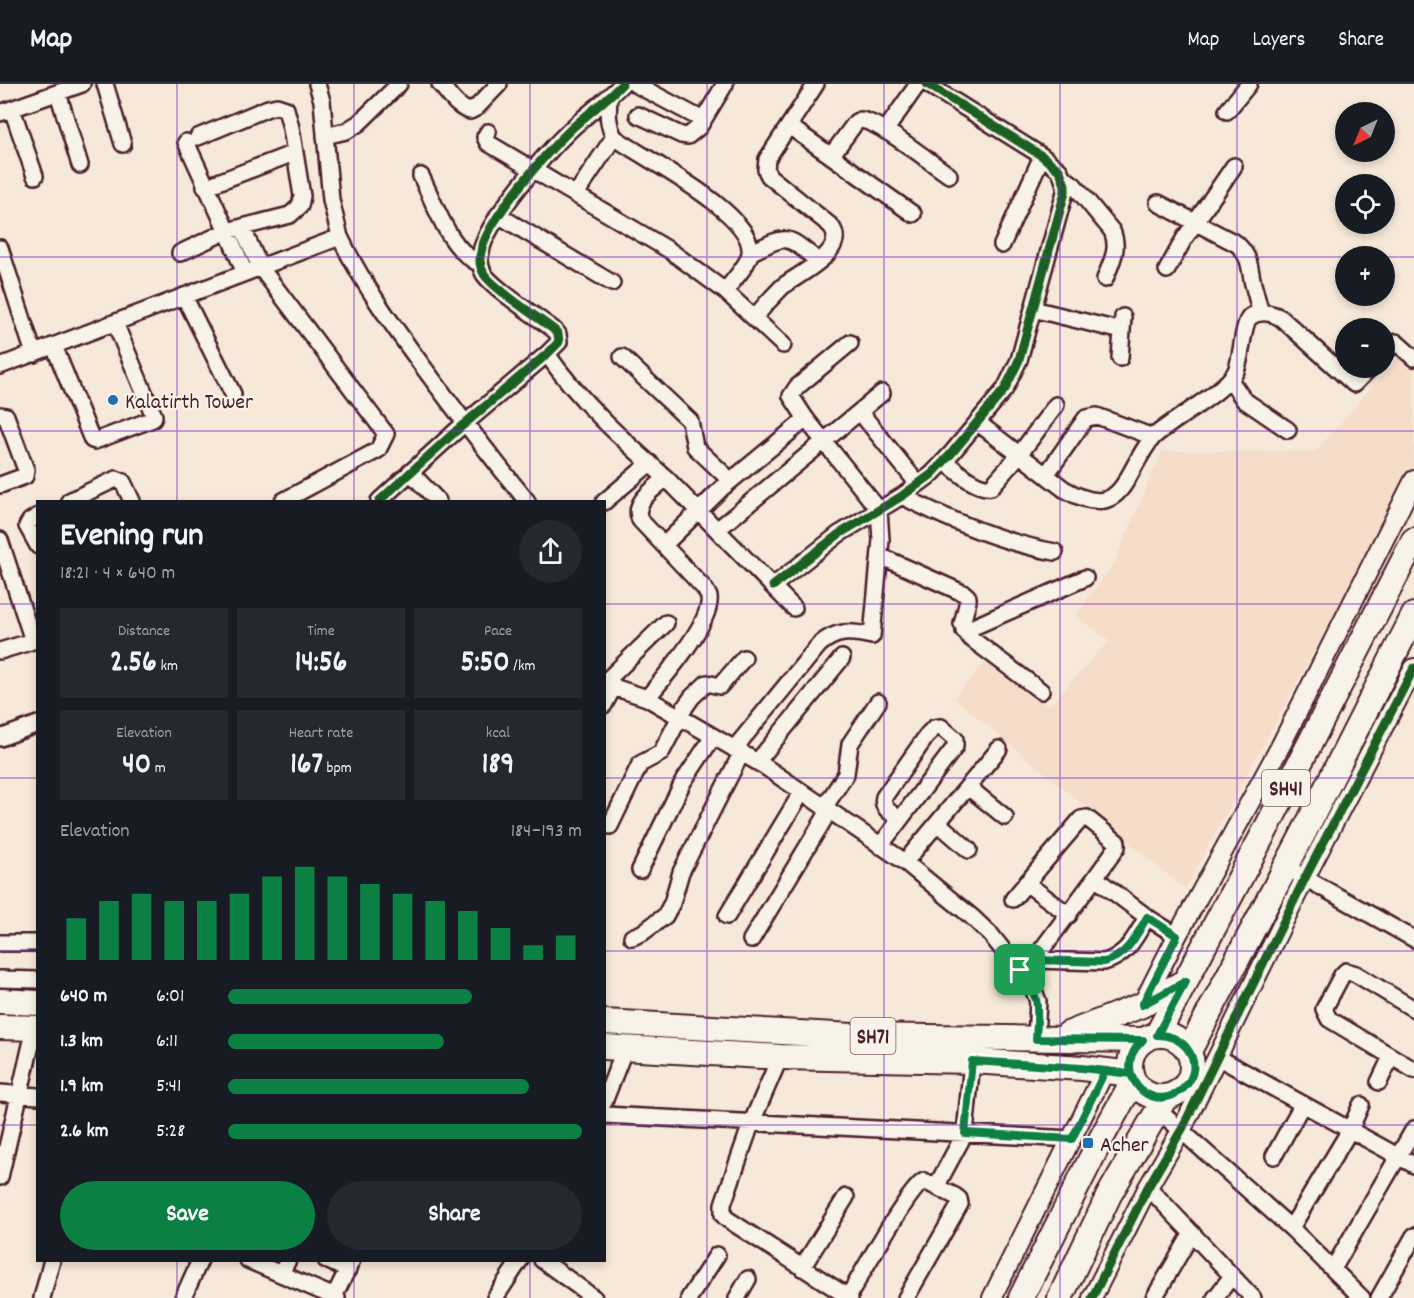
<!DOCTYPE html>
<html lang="en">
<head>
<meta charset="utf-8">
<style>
	body { margin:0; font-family:Dekko,sans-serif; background:#242831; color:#f1f3f6; height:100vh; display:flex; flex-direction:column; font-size:22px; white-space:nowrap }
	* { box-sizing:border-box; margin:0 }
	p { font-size:20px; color:#9ea1a6 }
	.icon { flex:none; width:33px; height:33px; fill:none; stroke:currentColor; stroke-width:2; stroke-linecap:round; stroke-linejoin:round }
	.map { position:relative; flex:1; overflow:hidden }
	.panel { position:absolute; left:36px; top:416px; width:570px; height:762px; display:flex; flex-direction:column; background:#171b24; border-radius:0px; box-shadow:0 3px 9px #0003 }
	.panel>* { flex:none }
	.needle { width:39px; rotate:223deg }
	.tools { position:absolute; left:1335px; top:18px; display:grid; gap:12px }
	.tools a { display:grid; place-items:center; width:60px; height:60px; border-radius:50%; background:#171b24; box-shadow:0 3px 9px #0003; font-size:30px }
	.pin { position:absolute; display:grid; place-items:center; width:51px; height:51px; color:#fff; margin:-26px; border-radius:12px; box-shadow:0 3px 9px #0006 }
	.round { display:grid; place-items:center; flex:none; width:63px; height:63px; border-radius:32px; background:#242831 }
	.headline { display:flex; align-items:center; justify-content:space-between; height:102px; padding:0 24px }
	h1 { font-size:33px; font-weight:800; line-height:45px }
	.figures { display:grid; grid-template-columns:repeat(3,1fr); gap:9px; height:102px; padding:6px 24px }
	.figures div { display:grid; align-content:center; border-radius:0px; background:#242831; text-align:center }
	.figures b { font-size:30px; font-weight:800 }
	.figures small { font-size:16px; font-weight:400 }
	.figures p { font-size:16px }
	.chart { height:168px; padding:12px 24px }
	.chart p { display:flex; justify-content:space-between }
	.chart svg { width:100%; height:108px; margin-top:6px; stroke:#0b8043; stroke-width:6 }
	.cta { display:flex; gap:12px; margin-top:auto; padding:12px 24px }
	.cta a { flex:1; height:69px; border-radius:36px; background:#0b8043; color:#fff; font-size:24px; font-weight:800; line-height:69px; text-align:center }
	.cta a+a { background:#242831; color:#f1f3f6 }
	ul { padding:0 24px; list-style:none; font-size:20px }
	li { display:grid; grid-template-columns:96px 72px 1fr; align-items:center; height:45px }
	li i { height:15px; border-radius:8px; background:#0b8043 }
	header { display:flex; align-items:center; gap:36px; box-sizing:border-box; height:84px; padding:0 30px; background:#171b24; border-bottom:2px solid #363941 }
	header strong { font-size:28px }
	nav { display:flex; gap:33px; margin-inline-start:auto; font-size:21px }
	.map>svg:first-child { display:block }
</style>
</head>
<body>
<header>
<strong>Map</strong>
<nav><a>Map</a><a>Layers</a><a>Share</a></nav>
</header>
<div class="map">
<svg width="1414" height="1214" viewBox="0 0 1414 1214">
	<rect width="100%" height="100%" fill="#f6e9da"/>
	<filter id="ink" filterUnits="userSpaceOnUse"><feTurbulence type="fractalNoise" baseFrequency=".0167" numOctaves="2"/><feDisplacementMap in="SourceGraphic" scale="12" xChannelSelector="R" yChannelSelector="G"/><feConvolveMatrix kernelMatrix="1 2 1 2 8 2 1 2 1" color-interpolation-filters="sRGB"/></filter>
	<g filter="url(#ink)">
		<!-- built -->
		<path fill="#f5ddca" d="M 1400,271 L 1414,283 L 1414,383 L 1185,805 L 954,614 L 985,579 L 1049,622 L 1109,557 L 1076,531 L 1114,480 L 1162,367 L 1316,367 Z"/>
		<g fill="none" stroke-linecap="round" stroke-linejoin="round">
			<!-- minor casing -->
			<g stroke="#4a1f2b" stroke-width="20">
				<path id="minor" d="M 105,0 L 123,60
					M 440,0 C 449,10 457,24 470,27 L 476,24 L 499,0
					M 635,0 L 703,36
					M 58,9 L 80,81
					M 609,14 C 608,29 607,39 614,53 C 644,75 755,129 750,169 C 749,180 732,198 725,207
					M 12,25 L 35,92
					M 1227,27 L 1249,0
					M 0,29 L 82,0
					M 638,31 L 681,51 L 688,52 L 699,43 L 725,0
					M 789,42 L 913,130
					M 885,47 L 918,0
					M 488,48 L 485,53 L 488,59 L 669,166 L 725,207 L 783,261
					M 325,52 L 346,47 L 359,39 L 399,0
					M 186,58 L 227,147 L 290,131 L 300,122 L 302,112 L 291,44 L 286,25 L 277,22 L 268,24 L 198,53
					M 831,72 L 856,38 C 860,36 860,35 865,37 C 884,41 931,79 949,91
					M 421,92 C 436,122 449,166 480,180
					M 1063,93 L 1074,101 L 1112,147 C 1120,165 1111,178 1105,195
					M 205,103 L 294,69
					M 576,110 L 614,53
					M 1158,119 L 1237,160 C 1251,174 1249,182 1253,200 C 1256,210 1258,220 1261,229
					M 498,131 L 612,199
					M 242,143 L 260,183 L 386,350 L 378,366 L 283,417
					M 340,153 C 362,199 391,239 421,280 C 455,326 490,372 527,417
					M 1002,161 L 1042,72
					M 0,164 L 34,270
					M 180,169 L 227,147 L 245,189
					M 750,169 C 789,150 785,150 818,177
					M 1167,186 L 1184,155 L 1234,82
					M 184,212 L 233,310
					M 1033,225 L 1122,247
					M 754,234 C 763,223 772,213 782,203 C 798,190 850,167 831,142 L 769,92 L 766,86 L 767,75 L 816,0
					M 54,262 L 92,356 L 95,357 L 153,335 L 154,332 L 115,239
					M 1384,269 L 1396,258 L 1414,274
					M 547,270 C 581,319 623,356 666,394 C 654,405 632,418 640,436 L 704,504 C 706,507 708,510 709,513 C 713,537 663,595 647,614
					M 622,273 L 690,337 L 695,363 L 730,396
					M 1120,274 L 1123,233
					M 0,282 L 340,153 L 331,116 L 322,17 L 317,0
					M 1230,296 L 1244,316 L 1288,346
					M 860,328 L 918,400
					M 0,331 L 6,332 L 26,386 L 25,392 L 0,401
					M 977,338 L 1064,405 C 1125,440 1123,389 1153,353 C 1172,336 1227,306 1236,287 C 1242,274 1242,241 1250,233 C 1260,226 1272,229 1281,234 L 1354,300 L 1370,284
					M 944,377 C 956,386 975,405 991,403 L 1019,371 L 1056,321
					M 410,388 L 438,417
					M 1046,391 L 1086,334 L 1097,332 L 1153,353
					M 666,394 L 794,524
					M 902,412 C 949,436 1004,459 1055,468
					M 69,417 L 116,395 L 123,398 L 132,417
					M 379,417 L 456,347 L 547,270 L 559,258 L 558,250 L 553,245 C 537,233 493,204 484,190 C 480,183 479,175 481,168 C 486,137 547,68 570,46 C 587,30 606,17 622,0
					M 604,418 L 650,379
					M 38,432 L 30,437 L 27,442 L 38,462
					M 717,446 L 882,309
					M 0,456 L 33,557 L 0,567
					M 664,461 L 722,404 L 806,335
					M 880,472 L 965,510 L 968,513 L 968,517 L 962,540 L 969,553 L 1041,607
					M 773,502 L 839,450 L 902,412 L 932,390 L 950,371 L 1005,305 L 1019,276 L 1065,108 L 1065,101 L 1060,87 L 1042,72 L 927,0
					M 964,547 L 1085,494
					M 604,599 L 666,539
					M 604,600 L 647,614 L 764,682 L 905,778 L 972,833 L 991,851 L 1033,904 L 1038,917 L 1036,955
					M 604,621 L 614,602
					M 0,654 L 38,640
					M 734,665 L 819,561 C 836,546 850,547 872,552 L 881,456 L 879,426 L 806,335 L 791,312 L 797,303 L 850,259
					M 757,678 L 842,574
					M 968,703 L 1005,733
					M 824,724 L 846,690 L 850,660 L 878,618
					M 938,739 L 969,766
					M 610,742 L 640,680 L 661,669 L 685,623 L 692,613 L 707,599 L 720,602 L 744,574
					M 880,762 L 955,663 L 955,655 L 941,643 L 934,644 L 928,650 L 884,713 C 881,724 891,729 900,735
					M 905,778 L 999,665
					M 640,786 L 683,698 L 713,653
					M 1296,789 L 1414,855
					M 1026,799 L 1069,831
					M 1013,815 L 1081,735 L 1087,734 L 1117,758 L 1117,763 L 1095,794
					M 727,832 L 802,708
					M 632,853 L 642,849 L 665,832 L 672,819 L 681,788 L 742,668
					M 751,856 L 829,727
					M 0,859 L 38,859
					M 1034,876 L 1095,794 L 1147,833
					M 1020,886 L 1034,876 L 1104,878 C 1127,872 1136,852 1147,833 L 1177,852
					M 0,895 L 38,896
					M 1414,925 L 1356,890 L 1346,887 L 1342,891 L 1324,925 L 1329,935 L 1414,986
					M 780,973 L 751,1040 L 723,1120 L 723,1131 L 727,1135 L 850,1214
					M 1217,973 L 1414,1081
					M 1379,998 L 1391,973
					M 0,1009 L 38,1012
					M 604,1018 L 625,964
					M 1158,1026 L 1291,1144 L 1362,1214
					M 604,1031 L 1073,1055
					M 1274,1072 L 1302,1021
					M 0,1093 L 35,944
					M 937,1101 L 965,1049 L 972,977
					M 1148,1103 L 1253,1214
					M 1291,1144 L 1350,1046 L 1361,1021
					M 248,1176 L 337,1214
					M 326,1176 L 348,1186
					M 542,1176 L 594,1214
					M 802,1184 L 846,1113
					M 1333,1185 L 1414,1045
					M 281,1190 L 288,1176
					M 334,1213 L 352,1176
					M 848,1213 C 860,1193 909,1104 924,1097 L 955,1112 L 959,1115 L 960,1120 L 906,1214
					M 42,1214 L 52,1176
					M 183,1214 L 200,1176
					M 495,1214 L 520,1176
					M 689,1214 L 717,1171
					M 737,1214 L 748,1195
					M 1154,1214 L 1192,1149
					M 1215,1214 L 1232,1192
					M 1379,1214 L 1414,1152"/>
			</g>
			<!-- tertiary casing -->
			<g stroke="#4a1f2b" stroke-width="22">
				<path id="tertiary" d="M 1142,921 L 1177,852 L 1280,663 L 1414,396
					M 992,1214 L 1105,987
					M 1092,1214 L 1148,1103 L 1182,1045 L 1305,794 L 1414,584"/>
			</g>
			<!-- primary casing -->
			<g stroke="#4a1f2b" stroke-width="28">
				<path id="primary" d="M 0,917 L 38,919
					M 604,938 L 853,952 L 1143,956
					M 0,943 L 38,944
					M 1068,950 L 1142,921 L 1186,897
					M1130 982a31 31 0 1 1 62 0a31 31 0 1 1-62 0Z
					M 1157,951 L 1266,745 L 1414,456
					M 604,963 L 780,973 L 972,977 L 1082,984 L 1131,990
					M 1189,967 L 1300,756 L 1414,531
					M 1021,1214 L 1102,1053 L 1133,997
					M 1060,1214 L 1109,1111 L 1165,1014"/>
			</g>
			<!-- minor -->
			<use href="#minor" stroke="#f7f3e8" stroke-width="15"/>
			<!-- tertiary -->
			<use href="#tertiary" stroke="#f7f3e8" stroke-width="18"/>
			<!-- primary -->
			<use href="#primary" stroke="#f7f3e8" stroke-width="24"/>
			<!-- cycleway casing -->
			<g stroke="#f7f3e8" stroke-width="13">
				<path id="cycleway" d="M 379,417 L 456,347 L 547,270 L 559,258 L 558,250 L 553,245 C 537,233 493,204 484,190 C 480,183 479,175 481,168 C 486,137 547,68 570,46 C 587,30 606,17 622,0
					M 773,502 L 839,450 L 902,412 L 932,390 L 950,371 L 1005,305 L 1019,276 L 1065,108 L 1065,101 L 1060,87 L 1042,72 L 927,0
					M 1092,1214 L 1148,1103 L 1182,1045 L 1305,794 L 1414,584"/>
			</g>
			<!-- cycleway -->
			<use href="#cycleway" stroke="#1b5e20" stroke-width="9"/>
		</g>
	</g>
	<g fill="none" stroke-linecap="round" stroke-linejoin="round" filter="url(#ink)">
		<!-- route casing -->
		<g stroke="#fff" stroke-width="12">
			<path id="route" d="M 1020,886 C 1041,917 1038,919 1036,955 L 1143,956 C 1132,966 1128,976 1131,990 L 1105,987 L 1072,1055 L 965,1049 L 972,977 L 1082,984 L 1131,990 C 1151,1041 1215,999 1186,963 C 1178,954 1168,951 1157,951 L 1186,897 L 1142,921 L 1177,852 L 1147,833 C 1136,852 1127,872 1104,878 L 1034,876 L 1020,886"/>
		</g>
		<!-- route -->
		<use href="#route" stroke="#0b8043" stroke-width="8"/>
	</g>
	<!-- grid -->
	<path fill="none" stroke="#7b2cbf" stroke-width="1.5" stroke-opacity="0.55" d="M 177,0 L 177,417M 354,0 L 354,417M 530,0 L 530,417M 707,0 L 707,1214M 884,0 L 884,1214M 1060,0 L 1060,1214M 1237,0 L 1237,1214M 0,173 L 1346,173M 1384,173 L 1414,173M 0,347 L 1414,347M 0,520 L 38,520M 604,520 L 1414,520M 0,694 L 38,694M 604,694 L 1414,694M 0,867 L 38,867M 604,867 L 1414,867M 0,1041 L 38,1041M 604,1041 L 1414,1041M 177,1176 L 177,1214M 354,1176 L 354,1214M 530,1176 L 530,1214"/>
	<!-- markers -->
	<g fill="#1f6fb2" stroke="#f7f3e8" stroke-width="2">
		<circle cx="113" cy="316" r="6"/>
		<rect x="1082" y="1053" width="12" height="12" rx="3"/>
	</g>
	<g text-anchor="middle" stroke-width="4.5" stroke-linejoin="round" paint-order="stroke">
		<!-- shield labels -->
		<g fill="#f7f3e8" stroke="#7e5f64" stroke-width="1.5">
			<rect x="1262" y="686" width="48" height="36" rx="4.5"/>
			<rect x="850.5" y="934" width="45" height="36" rx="4.5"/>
		</g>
		<g font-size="21" font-weight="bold" fill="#4a1f2b">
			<text x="1286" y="711">SH41</text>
			<text x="873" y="959">SH71</text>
		</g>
		<!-- poi labels -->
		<g font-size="22" fill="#4a1f2b" stroke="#f7f3e8" text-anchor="start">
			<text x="125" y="324">Kalatirth Tower</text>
			<text x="1100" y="1067">Acher</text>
		</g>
	</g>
</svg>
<div class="tools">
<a><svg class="needle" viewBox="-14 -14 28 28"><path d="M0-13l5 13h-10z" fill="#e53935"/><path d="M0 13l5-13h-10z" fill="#9ea1a6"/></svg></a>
<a><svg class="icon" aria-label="locate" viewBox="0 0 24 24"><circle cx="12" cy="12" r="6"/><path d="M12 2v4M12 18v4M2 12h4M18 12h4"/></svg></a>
<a>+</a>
<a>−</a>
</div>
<div class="pin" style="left:1020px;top:886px;background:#1e9e55"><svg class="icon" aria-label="arrive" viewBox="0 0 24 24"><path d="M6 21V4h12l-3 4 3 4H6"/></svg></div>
<section class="panel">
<div class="headline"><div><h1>Evening run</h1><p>18:21 · 4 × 640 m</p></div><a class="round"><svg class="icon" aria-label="share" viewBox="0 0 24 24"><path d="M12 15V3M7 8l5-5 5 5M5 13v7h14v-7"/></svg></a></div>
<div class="figures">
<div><p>Distance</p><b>2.56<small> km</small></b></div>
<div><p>Time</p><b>14:56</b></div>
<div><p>Pace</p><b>5:50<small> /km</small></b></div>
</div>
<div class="figures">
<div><p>Elevation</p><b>40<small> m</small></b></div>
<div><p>Heart rate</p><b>167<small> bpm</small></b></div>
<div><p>kcal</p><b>189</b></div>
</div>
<div class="chart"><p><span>Elevation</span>184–193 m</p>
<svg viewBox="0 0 160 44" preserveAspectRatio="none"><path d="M5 44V27M15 44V20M25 44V17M35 44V20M45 44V20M55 44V17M65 44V10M75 44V6M85 44V10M95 44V13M105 44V17M115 44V20M125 44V24M135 44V31M145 44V38M155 44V34"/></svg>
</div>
<ul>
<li><b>640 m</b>6:01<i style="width:69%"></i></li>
<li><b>1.3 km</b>6:11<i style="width:61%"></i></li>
<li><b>1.9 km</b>5:41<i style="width:85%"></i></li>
<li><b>2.6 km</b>5:28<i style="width:100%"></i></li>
</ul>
<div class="cta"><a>Save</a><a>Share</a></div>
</section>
</div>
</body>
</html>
